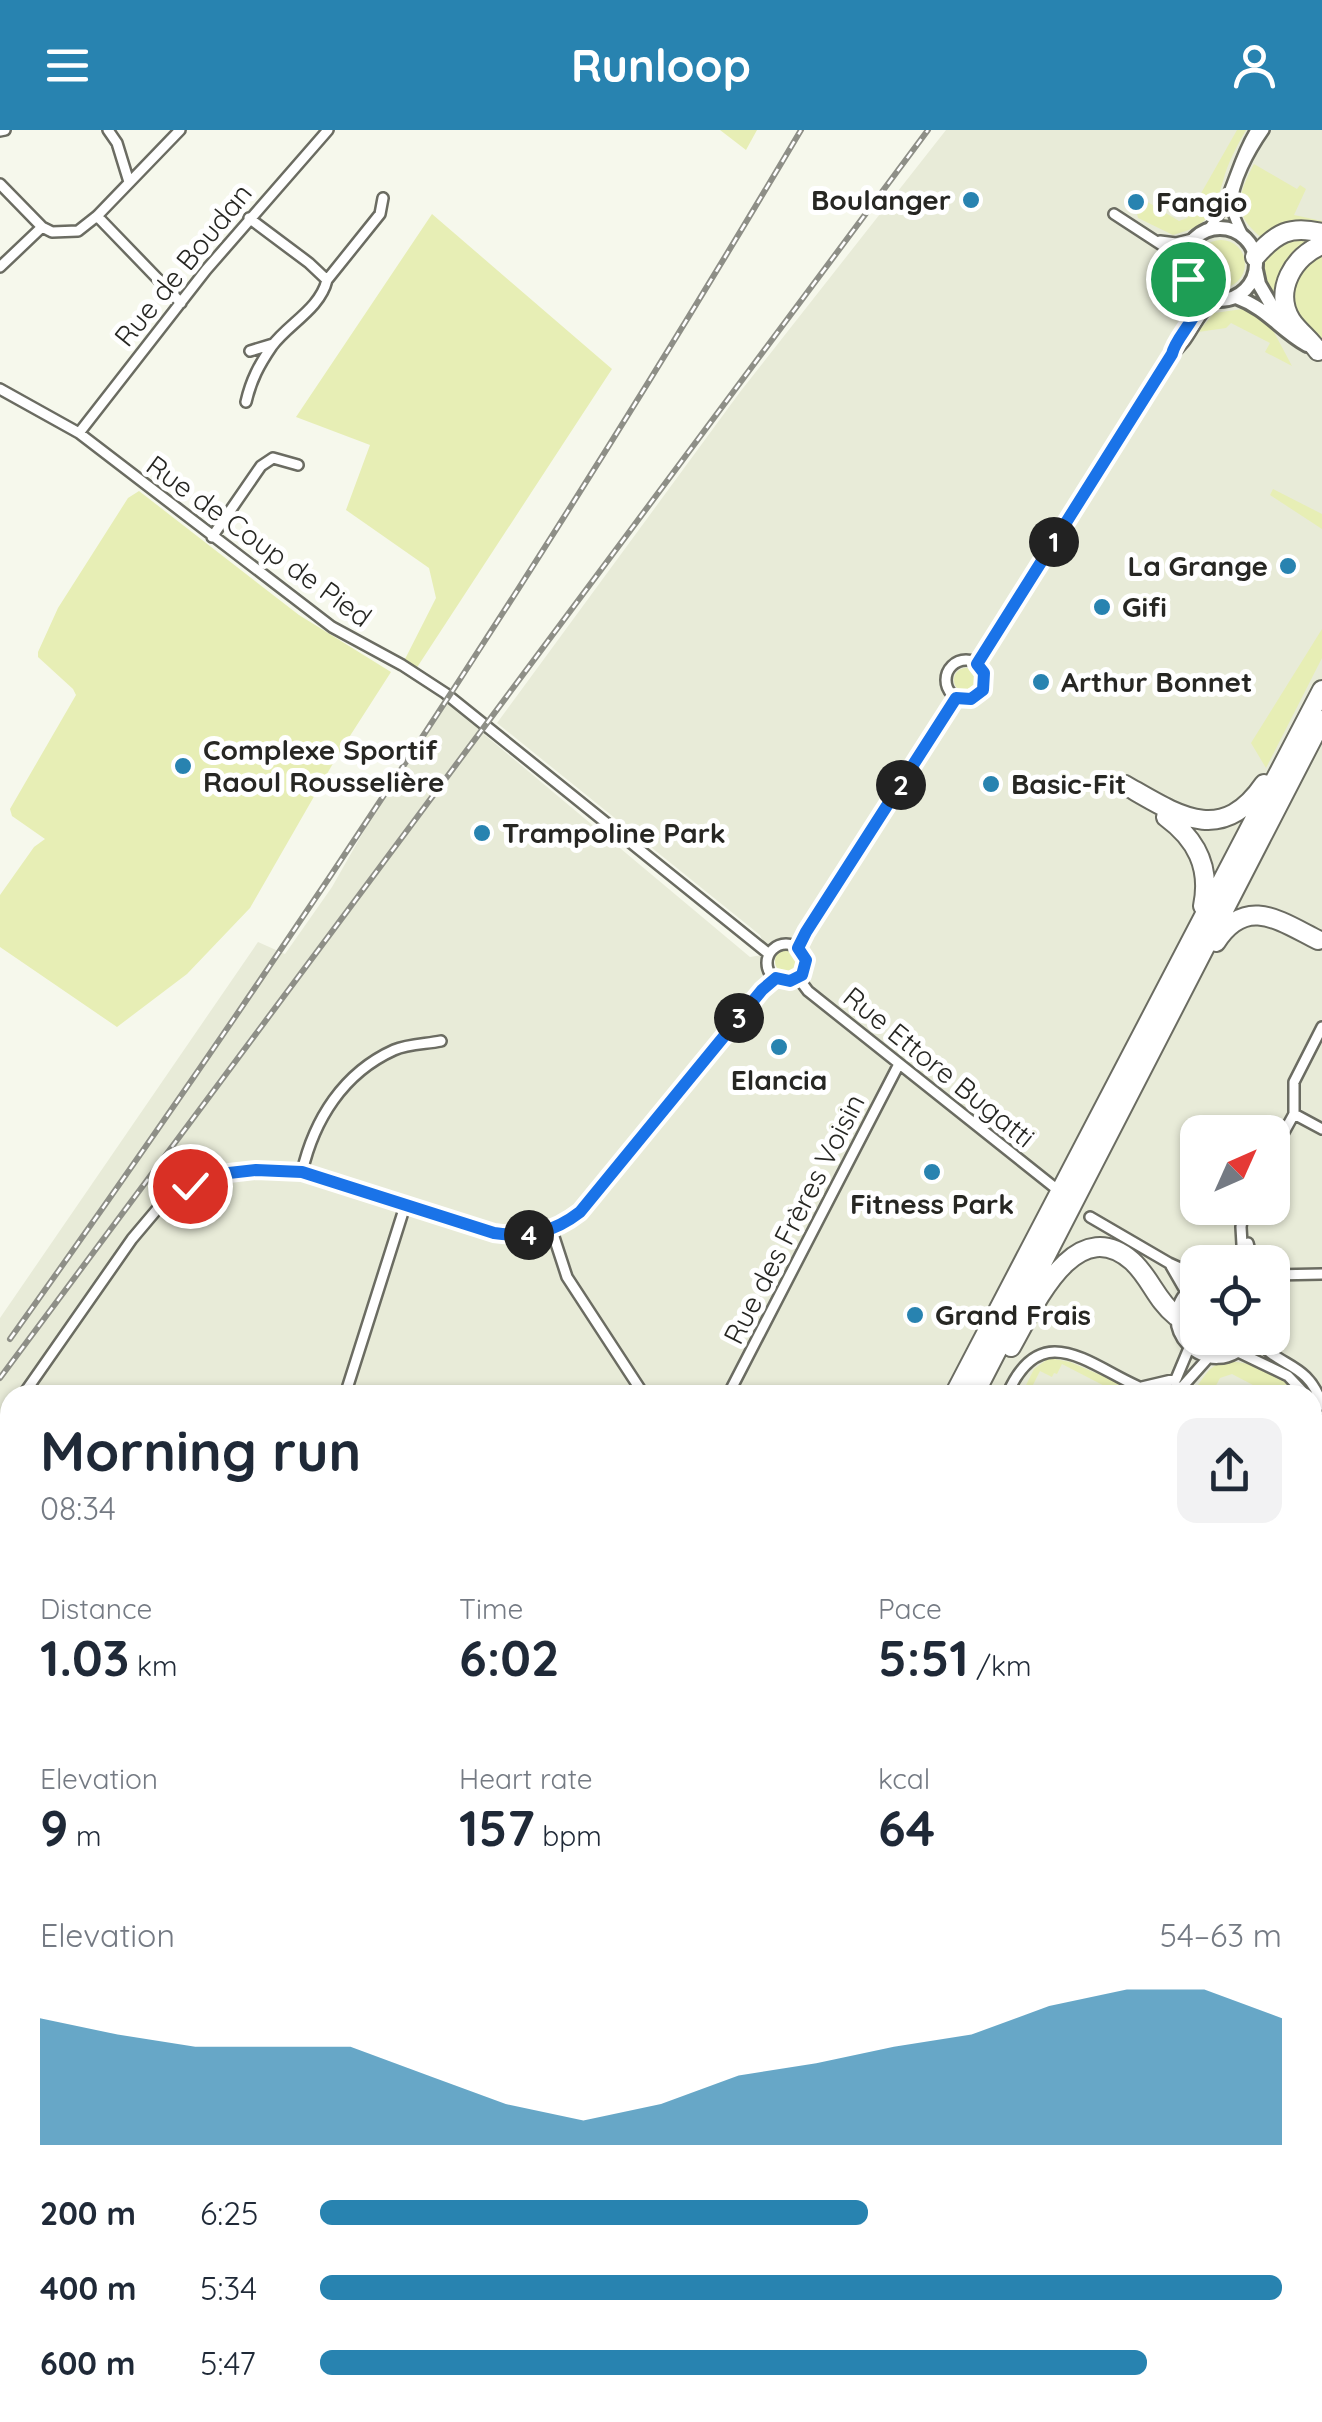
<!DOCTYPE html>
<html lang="en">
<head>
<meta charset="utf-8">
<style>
	body { margin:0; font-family:Quicksand,sans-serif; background:#f2f2f3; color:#1f2937; height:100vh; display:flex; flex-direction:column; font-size:38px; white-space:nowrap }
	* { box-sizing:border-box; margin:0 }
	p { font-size:32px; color:#747a83 }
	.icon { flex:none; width:55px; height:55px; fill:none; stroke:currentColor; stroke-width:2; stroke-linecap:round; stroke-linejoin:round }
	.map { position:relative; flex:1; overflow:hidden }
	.drawer { position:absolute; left:0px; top:1255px; width:1322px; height:1038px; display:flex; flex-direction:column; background:#fff; border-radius:30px 30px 0 0; box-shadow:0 2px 8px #0004 }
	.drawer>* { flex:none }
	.needle { width:65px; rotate:45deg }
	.fabs { position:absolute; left:1180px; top:985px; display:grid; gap:20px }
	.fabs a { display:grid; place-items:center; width:110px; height:110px; border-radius:20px; background:#fff; box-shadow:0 2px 8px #0004; font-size:50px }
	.pin { position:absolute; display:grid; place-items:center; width:85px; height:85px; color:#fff; margin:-42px; border:5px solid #fff; border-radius:50%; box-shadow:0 2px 10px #0007 }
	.km { position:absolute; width:50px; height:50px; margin:-25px; border-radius:50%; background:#222; color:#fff; font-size:28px; line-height:50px; text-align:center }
	.round { display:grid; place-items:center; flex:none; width:105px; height:105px; border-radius:20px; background:#f2f2f3 }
	.headline { display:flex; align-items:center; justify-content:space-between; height:170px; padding:0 40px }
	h1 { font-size:55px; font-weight:700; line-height:75px }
	.figures { display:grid; grid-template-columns:repeat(3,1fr); gap:15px; height:170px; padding:10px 40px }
	.figures div { display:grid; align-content:center }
	.figures b { font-size:50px; font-weight:700 }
	.figures small { font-size:28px; font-weight:400 }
	.figures p { font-size:28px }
	.chart { height:280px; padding:20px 40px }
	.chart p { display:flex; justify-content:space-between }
	.chart svg { width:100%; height:180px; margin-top:10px; fill:#2883b0; opacity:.7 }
	ul { padding:0 40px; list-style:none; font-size:32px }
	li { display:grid; grid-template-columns:160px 120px 1fr; align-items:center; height:75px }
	li i { height:25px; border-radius:12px; background:#2883b0 }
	header { display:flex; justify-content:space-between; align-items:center; height:130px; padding:0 40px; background:#2883b0; color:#fff; font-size:45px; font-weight:700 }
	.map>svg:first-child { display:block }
</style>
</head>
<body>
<header><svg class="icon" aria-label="menu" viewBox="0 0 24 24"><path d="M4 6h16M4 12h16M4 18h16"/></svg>Runloop<svg class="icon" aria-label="person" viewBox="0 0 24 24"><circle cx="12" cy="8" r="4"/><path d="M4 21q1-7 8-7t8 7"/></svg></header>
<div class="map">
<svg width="1322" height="2292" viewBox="0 0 1322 2292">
	<rect width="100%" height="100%" fill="#f6f8ec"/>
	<!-- built -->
	<path fill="#e8ebd8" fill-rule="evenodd" d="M 946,0 L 1322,0 L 1322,1338 L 1313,1358 L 1312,1265 L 976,1265 L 1059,1084 L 955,1265 L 10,1265 L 10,2282 L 918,2283 L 913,2292 L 0,2292 L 0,1188 L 258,812 L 285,824 L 332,757 L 382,669 L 449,567 L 484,594 L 485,605 L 750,827 L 768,824 L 760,805 L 497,593 L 740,262 ZM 787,814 L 801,821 L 806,835 L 799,849 L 785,851 L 773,846 L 767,830 L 774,818 ZM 1198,1002 L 1272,1002 L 1272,1078 L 1198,1078 ZM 1198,1132 L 1272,1132 L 1272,1208 L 1198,1208 Z"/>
	<!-- green -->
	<path fill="#e7eeb5" d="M 720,0 L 757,0 L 746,20 Z
		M 1237,0 L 1246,0 C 1237,16 1228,32 1223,51 C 1213,84 1210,95 1173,105 L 1138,88 L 1136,79 L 1139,73 L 1146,71 L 1179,91 L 1187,88 Z
		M 1254,34 L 1297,59 L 1300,55 L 1306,59 L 1294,85 L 1322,91 L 1322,97 L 1282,96 L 1262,108 C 1232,84 1237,66 1254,34 Z
		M 432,84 L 612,239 L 414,542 L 402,535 L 436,468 L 429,438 L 346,380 L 370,315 L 296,287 Z
		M 1322,103 L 1322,223 L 1299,210 L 1256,139 L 1271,109 Z
		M1197 134a24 24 0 1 1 48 0a24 24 0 1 1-48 0Z
		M 1250,178 L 1269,193 L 1292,236 L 1265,222 L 1270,213 L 1231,193 L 1226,198 L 1198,202 L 1214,183 Z
		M 1273,359 L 1322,384 L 1322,399 L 1270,365 Z
		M 139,361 L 299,485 L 391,542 L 339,623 L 250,778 L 187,844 L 117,897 L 0,817 L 0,765 L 34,717 L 45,709 L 12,686 L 10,679 L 76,565 L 73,559 L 38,527 L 38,522 L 58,478 L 128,368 Z
		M 1322,499 L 1322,528 L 1266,638 L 1251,613 Z
		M954 550a12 12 0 1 1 24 0a12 12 0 1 1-24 0Z
		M775 831a13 13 0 1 1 26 0a13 13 0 1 1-26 0Z
		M 1049,1228 L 1070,1232 L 1147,1265 L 1122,1265 L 1062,1234 L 1057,1244 L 1054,1243 L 1052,1247 L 1040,1241 L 1028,1265 L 1021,1265 L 1034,1239 Z
		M 1227,1231 C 1254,1232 1282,1245 1299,1265 L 1272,1265 L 1232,1244 L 1220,1248 L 1211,1265 L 1185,1265 C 1205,1256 1202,1236 1227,1231 Z
		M 1313,1618 L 1322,1621 L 1322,1671 L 1313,1662 Z
		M 1322,1820 L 1322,2265 L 1313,2262 L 1312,1833 Z
		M 918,2282 L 1227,2282 L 1253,2292 L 913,2292 Z"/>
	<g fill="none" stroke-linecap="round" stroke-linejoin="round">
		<!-- street casing -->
		<g stroke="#6b6c62" stroke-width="14">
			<path id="street" d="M 108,0 L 117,13 L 129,52
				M 0,1 L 5,0
				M 0,54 L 42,97 L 52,102 L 78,101 L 97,86 L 180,0
				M 1114,84 L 1174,123 L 1185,142
				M 97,86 L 181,173
				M 249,88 L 309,133 L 327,150
				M 1206,102 C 1232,73 1235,32 1256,0
				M 1244,108 C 1240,98 1233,87 1232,77 C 1232,52 1250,20 1264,0
				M 1160,111 L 1176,113 L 1197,108
				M 0,137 L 42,97
				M 250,221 L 273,214
				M 1172,224 C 1176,200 1198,187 1197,162
				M 0,259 L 79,303 L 332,497 L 402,535 L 445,563 L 769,824
				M 246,272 C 251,250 259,235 272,216 C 288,194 320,179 327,150 L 380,84 L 383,68
				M 79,303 L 206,140 L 328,0
				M 212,407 L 261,336 L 273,328 L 298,335
				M946 550a20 20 0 1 1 40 0a20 20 0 1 1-40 0Z
				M 977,534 L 1172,224 C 1193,209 1195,183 1218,170
				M767 833a19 19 0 1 1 38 0a19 19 0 1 1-38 0Z
				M 798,818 L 956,568
				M 799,849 L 808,861 L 1054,1057
				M 1294,984 L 1322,999
				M 1272,1024 L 1294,984 L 1294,952 L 1322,897
				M 302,1042 C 314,990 343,943 394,920 C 408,914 426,914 441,911
				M 1090,1087 L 1169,1133 L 1198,1146
				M 552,1101 L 567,1147 L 644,1265
				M 1248,1113 L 1253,1132
				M 1243,1132 L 1241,1097 L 1244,1078
				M 1171,1136 L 1186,1162
				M 1272,1145 L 1322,1144
				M 1198,1152 C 1140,1191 1211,1264 1252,1208
				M 1257,1208 C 1276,1238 1308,1230 1322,1275
				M 1238,1222 L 1288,1246 L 1306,1265
				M 1142,1257 L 1176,1249 L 1189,1218
				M 23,1265 L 132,1109 L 159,1077 L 190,1057 L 221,1044 L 256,1039 L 302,1042 L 494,1103 C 535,1109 565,1099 593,1068 L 762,860 L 776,848
				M 345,1265 L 405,1076
				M 728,1265 L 899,934
				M 1007,1265 C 1044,1178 1100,1247 1157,1264 L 1183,1256 L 1208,1228
				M 0,1297 L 10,1284
				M 1312,1311 L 1322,1291
				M 0,1380 L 10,1388
				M 0,1809 L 10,1810"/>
		</g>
		<!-- secondary casing -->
		<g stroke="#6b6c62" stroke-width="18">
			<path id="secondary" d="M1184 134a36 36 0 1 1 72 0a36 36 0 1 1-72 0Z
				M 1256,140 L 1259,154 L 1277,185
				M 1236,167 C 1268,179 1279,199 1307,215"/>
		</g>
		<!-- primary casing -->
		<g stroke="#6b6c62" stroke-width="20">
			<path id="primary" d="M 423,2292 L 428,2282
				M 443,2292 L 448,2282"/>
		</g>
		<!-- highway casing -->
		<g stroke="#6b6c62" stroke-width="22">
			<path id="highway" d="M 1255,127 C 1276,103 1290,95 1322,103
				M 1318,221 C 1310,209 1298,201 1291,190 C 1273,161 1294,125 1322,115
				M 1125,655 C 1176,684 1221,717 1264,654
				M 1166,687 C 1196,709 1211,737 1203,776
				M 1216,812 C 1246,765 1280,791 1318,810
				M 1011,1217 C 1033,1179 1074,1081 1132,1131 C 1150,1147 1156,1170 1176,1186
				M 954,1265 L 1322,560
				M 974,1265 L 1322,590
				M 0,1569 L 10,1575
				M 0,1589 L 10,1595
				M 1312,2268 L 1322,2271
				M 1306,2282 L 1322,2289"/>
		</g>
		<!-- street -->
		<use href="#street" stroke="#fff" stroke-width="9"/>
		<!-- secondary -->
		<use href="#secondary" stroke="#fff" stroke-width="12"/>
		<!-- primary -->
		<use href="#primary" stroke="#fff" stroke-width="15"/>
		<!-- highway -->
		<use href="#highway" stroke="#fff" stroke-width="18"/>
		<!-- rail casing -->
		<g stroke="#8e8f87" stroke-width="6">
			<path id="rail" d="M 10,1209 C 290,817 556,414 801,0
				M 0,1248 L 928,0"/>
		</g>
		<!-- rail -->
		<use href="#rail" stroke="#fff" stroke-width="2.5" stroke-dasharray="8" stroke-linecap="butt"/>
	</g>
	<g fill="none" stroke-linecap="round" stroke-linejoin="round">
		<!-- route casing -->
		<g stroke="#fff" stroke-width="20">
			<path id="route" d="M 190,1056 L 220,1044 L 256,1040 L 302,1042 L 494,1103 C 528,1108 553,1103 580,1082 L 762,860 L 776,848 L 790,851 L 802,845 L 806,830 L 798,818 L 806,802 L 956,568 L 971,569 L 983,560 L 984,543 L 977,534 L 1172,224 C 1176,205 1205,183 1198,163 C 1196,158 1191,154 1188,149"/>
		</g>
		<!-- route -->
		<use href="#route" stroke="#1a73e8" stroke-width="12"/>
	</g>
	<!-- markers -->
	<g fill="#2883b0" stroke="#fff" stroke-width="4">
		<circle cx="971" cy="70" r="10"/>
		<circle cx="1136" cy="72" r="10"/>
		<circle cx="1288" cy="436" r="10"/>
		<circle cx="1102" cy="477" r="10"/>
		<circle cx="1041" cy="552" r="10"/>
		<circle cx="183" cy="636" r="10"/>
		<circle cx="991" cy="654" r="10"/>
		<circle cx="482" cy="703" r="10"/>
		<circle cx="779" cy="917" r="10"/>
		<circle cx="932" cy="1042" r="10"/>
		<circle cx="915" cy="1185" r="10"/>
	</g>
	<g text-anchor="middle" stroke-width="10" stroke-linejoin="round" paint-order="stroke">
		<!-- poi labels -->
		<g font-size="28" font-weight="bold" fill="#272723" stroke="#fff" text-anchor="start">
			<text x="951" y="80" text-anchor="end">Boulanger</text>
			<text x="1156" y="82">Fangio</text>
			<text x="1268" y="446" text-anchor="end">La Grange</text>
			<text x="1122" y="487">Gifi</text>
			<text x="1061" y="562">Arthur Bonnet</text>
			<text x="203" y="630">Complexe Sportif<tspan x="203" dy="32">Raoul Rousselière</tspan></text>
			<text x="1011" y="664">Basic-Fit</text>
			<text x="502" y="713">Trampoline Park</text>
			<text x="779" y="960" text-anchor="middle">Elancia</text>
			<text x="932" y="1084" text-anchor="middle">Fitness Park</text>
			<text x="935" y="1195">Grand Frais</text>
		</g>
		<!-- street labels -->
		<g font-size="28" fill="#272723" stroke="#fff">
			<text transform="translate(183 135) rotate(-51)" y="10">Rue de Boudan</text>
			<text transform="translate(259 411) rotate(36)" y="10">Rue de Coup de Pied</text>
			<text transform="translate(939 937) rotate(39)" y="10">Rue Ettore Bugatti</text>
			<text transform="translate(794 1089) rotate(-63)" y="10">Rue des Frères Voisin</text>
		</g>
	</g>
</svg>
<div class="fabs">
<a><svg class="needle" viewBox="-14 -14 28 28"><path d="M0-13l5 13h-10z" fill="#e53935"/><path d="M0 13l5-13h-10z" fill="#747a83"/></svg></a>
<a><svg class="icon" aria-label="locate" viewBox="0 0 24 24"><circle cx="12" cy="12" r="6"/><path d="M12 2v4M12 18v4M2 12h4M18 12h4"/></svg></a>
</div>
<div class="pin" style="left:1188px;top:149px;background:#1e9e55"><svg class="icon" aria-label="arrive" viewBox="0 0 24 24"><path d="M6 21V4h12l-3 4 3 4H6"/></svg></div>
<div class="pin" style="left:190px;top:1056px;background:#d93025"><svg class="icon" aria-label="check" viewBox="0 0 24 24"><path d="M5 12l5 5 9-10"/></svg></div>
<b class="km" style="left:1054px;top:412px">1</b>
<b class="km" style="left:901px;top:655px">2</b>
<b class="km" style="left:739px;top:888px">3</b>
<b class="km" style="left:529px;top:1105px">4</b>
<section class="drawer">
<div class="headline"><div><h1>Morning run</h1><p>08:34</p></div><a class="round"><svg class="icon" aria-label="share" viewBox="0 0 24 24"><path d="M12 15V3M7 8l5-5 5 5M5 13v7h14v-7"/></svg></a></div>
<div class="figures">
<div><p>Distance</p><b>1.03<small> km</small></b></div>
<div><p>Time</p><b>6:02</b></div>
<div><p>Pace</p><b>5:51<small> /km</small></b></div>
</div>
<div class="figures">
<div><p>Elevation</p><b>9<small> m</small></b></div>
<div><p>Heart rate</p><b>157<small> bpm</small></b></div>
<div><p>kcal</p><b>64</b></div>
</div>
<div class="chart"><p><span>Elevation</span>54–63 m</p>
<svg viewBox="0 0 160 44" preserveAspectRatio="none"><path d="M0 44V13L10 17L20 20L30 20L40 20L50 27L60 34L70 38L80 34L90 27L100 24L110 20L120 17L130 10L140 6L150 6L160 13V44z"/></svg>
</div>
<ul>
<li><b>200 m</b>6:25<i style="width:57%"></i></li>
<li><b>400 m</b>5:34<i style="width:100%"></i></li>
<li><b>600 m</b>5:47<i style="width:86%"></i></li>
</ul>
</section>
</div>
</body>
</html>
